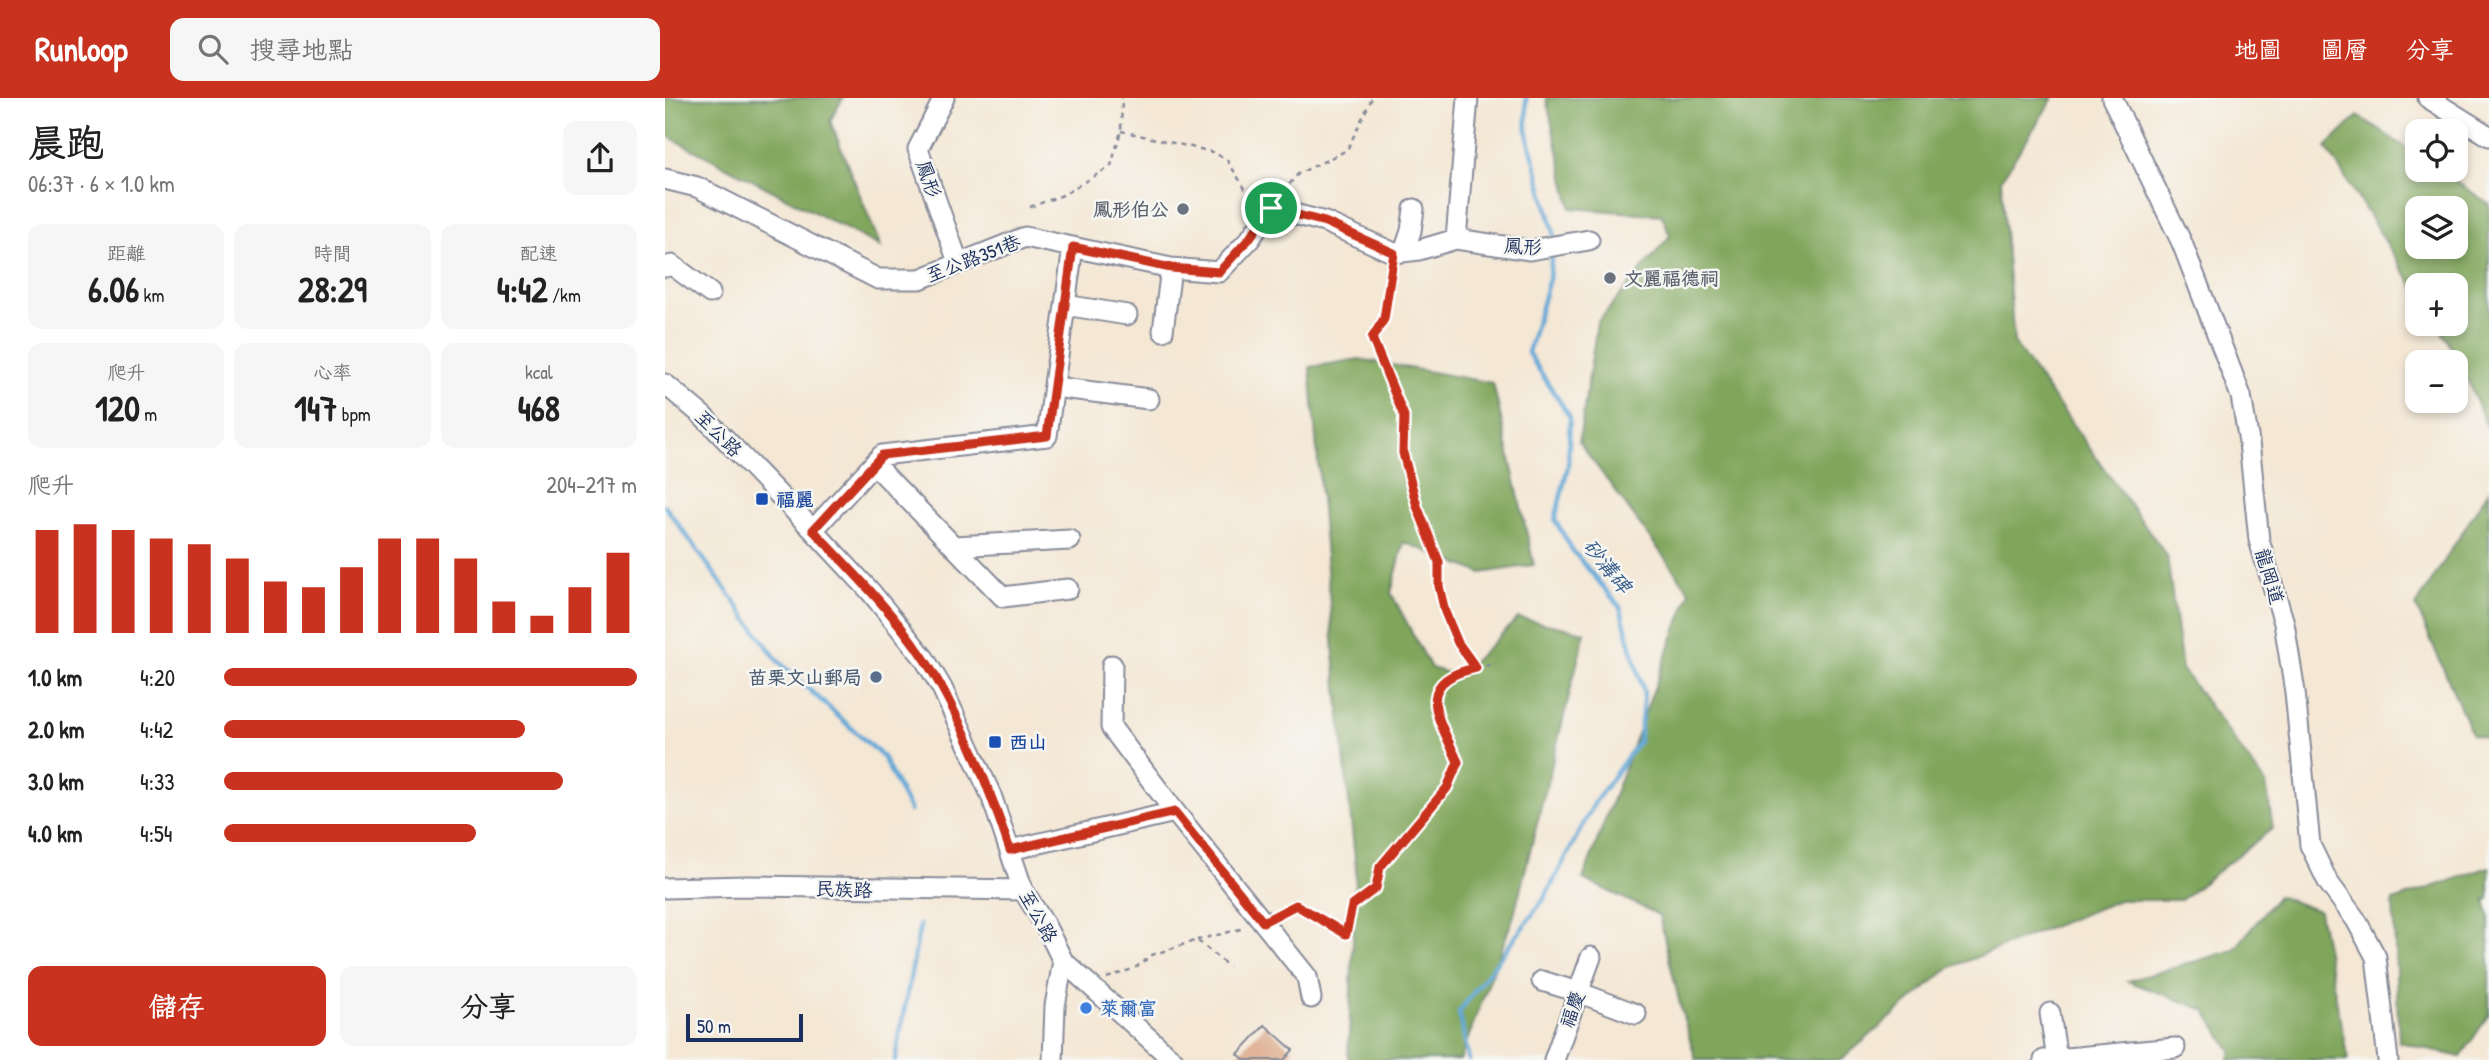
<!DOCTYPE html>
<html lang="zh-TW">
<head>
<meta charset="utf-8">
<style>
	body { margin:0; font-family:"Patrick Hand","LXGW WenKai TC",sans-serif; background:#f6f6f6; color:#222; height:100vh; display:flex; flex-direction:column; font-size:26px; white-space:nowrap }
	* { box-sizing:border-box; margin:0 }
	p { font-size:23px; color:#767676 }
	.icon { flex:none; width:38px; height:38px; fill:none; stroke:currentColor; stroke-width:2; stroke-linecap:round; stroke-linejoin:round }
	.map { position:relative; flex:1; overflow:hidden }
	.details { display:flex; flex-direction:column; background:#fff; width:665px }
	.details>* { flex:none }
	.tools { position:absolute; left:1740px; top:21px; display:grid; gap:14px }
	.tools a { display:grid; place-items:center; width:63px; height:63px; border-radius:14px; background:#fff; box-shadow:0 4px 10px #0003; font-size:35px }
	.scale { position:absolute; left:21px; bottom:18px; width:117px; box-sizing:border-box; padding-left:7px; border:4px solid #1b2f5e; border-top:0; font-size:19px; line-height:24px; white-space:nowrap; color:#1b2f5e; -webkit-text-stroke:5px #f6f6f2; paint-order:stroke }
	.pin { position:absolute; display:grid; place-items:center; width:60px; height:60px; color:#fff; margin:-30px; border:4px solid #fff; border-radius:50%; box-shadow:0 2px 7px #0007 }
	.round { display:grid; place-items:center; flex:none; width:74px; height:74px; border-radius:14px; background:#f6f6f6 }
	.headline { display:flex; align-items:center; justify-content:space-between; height:119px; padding:0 28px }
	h1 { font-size:38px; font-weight:700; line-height:52px }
	.metrics { display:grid; grid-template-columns:repeat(3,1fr); gap:10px; height:119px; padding:7px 28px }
	.metrics div { display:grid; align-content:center; border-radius:14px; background:#f6f6f6; text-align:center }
	.metrics b { font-size:35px; font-weight:700 }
	.metrics small { font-size:19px; font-weight:400 }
	.metrics p { font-size:19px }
	.chart { height:196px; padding:14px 28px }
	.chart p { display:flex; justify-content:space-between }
	.chart svg { width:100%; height:126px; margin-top:7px; stroke:#c8321e; stroke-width:6 }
	.primary-button { display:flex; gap:14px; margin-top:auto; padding:14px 28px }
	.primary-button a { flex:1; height:80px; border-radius:14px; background:#c8321e; color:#fff; font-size:28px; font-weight:700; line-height:80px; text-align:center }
	.primary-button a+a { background:#f6f6f6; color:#222 }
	ul { padding:0 28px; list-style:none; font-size:23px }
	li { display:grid; grid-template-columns:112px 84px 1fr; align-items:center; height:52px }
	li i { height:18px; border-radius:9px; background:#c8321e }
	header { display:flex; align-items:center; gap:42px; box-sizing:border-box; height:98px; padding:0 35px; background:#c8321e; color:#fff }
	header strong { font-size:33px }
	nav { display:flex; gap:38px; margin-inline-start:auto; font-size:24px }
	.search { width:490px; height:63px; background:#f6f6f6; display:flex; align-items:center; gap:18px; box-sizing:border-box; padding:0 24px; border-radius:14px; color:#767676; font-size:26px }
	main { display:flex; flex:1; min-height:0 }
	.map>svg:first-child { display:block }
</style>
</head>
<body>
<header>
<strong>Runloop</strong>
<div class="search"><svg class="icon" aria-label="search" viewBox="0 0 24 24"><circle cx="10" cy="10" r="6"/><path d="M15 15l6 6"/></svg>搜尋地點</div>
<nav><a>地圖</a><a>圖層</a><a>分享</a></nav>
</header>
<main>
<section class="details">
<div class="headline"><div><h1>晨跑</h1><p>06:37 · 6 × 1.0 km</p></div><a class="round"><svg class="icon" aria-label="share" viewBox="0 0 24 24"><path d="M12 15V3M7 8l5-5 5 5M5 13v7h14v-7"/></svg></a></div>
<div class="metrics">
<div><p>距離</p><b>6.06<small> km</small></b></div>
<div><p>時間</p><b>28:29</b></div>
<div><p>配速</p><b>4:42<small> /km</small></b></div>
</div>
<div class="metrics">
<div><p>爬升</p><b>120<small> m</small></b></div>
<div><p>心率</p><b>147<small> bpm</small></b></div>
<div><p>kcal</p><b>468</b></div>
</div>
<div class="chart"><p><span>爬升</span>204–217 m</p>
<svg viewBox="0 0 160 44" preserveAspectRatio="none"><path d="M5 44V8M15 44V6M25 44V8M35 44V11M45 44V13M55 44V18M65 44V26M75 44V28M85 44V21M95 44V11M105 44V11M115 44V18M125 44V33M135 44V38M145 44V28M155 44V16"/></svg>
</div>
<ul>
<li><b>1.0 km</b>4:20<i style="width:100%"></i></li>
<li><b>2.0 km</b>4:42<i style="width:73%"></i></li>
<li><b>3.0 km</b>4:33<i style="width:82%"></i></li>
<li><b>4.0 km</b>4:54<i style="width:61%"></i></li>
</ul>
<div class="primary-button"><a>儲存</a><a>分享</a></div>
</section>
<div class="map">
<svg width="1824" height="962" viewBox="0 0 1824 962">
	<rect width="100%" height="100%" fill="#f6f6f2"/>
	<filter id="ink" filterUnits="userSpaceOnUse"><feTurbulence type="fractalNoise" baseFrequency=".0143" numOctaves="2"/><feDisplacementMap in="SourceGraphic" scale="14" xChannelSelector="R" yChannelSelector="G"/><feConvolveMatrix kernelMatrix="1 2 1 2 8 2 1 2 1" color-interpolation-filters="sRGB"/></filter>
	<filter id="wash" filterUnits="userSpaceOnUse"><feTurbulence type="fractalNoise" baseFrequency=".00686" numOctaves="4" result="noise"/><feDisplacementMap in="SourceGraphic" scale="28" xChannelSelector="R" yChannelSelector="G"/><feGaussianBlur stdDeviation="1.57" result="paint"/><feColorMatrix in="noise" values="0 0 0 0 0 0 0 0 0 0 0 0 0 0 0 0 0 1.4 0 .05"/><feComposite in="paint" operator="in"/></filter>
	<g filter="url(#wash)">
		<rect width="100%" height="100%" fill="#f4e7d4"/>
		<!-- forest -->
		<path fill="#80a65c" stroke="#4e6a5d" stroke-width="2" fill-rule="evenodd" d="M 0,0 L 178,0 L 165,23 L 216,149 L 0,37 Z
			M 881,0 L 1388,0 L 1336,82 L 1349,245 L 1502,458 L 1517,571 L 1601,686 L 1608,730 L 1516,802 L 1454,802 L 1284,870 L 1176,962 L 1031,962 L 1016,911 L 994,817 L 918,781 L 1025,494 L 914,344 L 932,225 L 1005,138 L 997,117 L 906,110 Z
			M 1693,18 L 1752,57 L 1752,72 L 1774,72 L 1824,106 L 1824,334 L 1795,263 L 1772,226 L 1790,226 L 1790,187 L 1752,187 L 1752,194 L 1661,49 ZM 1752,110 L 1790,110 L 1790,149 L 1752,149 Z
			M 694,261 L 828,285 L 869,467 L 816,475 L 739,444 L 726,495 L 766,570 L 794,578 L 853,520 L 920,534 L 849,817 L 795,962 L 683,962 L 691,770 L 672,590 L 645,269 Z
			M 1824,392 L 1824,641 L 1807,636 L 1751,508 Z
			M 1824,769 L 1824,801 L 1820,802 L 1824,817 L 1824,916 L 1796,959 L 1734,944 L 1728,803 Z
			M 1613,798 L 1654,813 L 1683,962 L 1563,962 L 1567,954 L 1540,912 L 1463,883 L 1569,852 Z"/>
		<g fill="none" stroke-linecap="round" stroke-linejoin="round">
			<!-- stream -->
			<path stroke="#61a7d7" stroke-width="4.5" d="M 861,0 L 862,35 L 889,135 L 888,142
				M 0,408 L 113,563 L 218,659 L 245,713
				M 230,962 L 255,827
				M 804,962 L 794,914 L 879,801 L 930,704 L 974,643 L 979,595 L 955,509 L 908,453 L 890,422 L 903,368 L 905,319 L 863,255 L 884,181 L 887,154"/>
		</g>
		<g id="blocks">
			<!-- building -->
			<path fill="#d9a17f" d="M 600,927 L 628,952 L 619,962 L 580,962 L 573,956 Z"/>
		</g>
	</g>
	<g filter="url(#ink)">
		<use href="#blocks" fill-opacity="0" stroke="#888b99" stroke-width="2"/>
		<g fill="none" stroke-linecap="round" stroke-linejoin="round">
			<!-- minor casing -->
			<g stroke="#888b99" stroke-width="23">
				<path id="minor" d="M 279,0 L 253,51 L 293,164
					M 1447,0 L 1517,145 L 1576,298 L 1584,344 L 1594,442 L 1619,525 L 1630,594 L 1645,747 L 1663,784 L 1691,822 L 1711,859 L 1723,962
					M 1763,0 L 1824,38
					M 0,81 L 32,89 L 213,181 L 255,181 L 360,139 L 506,170 L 554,174 L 585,141 L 606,110 L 660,124 L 729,155 L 754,152 L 791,141 L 865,152 L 924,142
					M 791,141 L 803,0
					M 739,154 L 746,133 L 749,111
					M 0,169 L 7,167 L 45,195
					M 400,207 L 462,217
					M 498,233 L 506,170
					M 0,286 L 38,318 L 148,432 L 205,493 L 259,560 L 277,590 L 326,697 L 358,792 L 380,827 L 398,863 L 508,962
					M 389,289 L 484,301
					M 209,366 L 338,499 L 403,491
					M 148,432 L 217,357 L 382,338 L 408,149
					M 289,448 L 405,442
					M 447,567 L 446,629 L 510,714
					M 345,752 L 510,714 L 642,879 L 646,900
					M 0,790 L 82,788 L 358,792
					M 877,883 L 913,894 L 971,916
					M 1385,915 L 1392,962
					M 388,962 L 390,908 L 398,863
					M 889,962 L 926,859
					M 1379,962 L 1510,950"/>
			</g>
			<!-- path -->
			<path stroke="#888b99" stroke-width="2.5" stroke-dasharray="5 5" stroke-linecap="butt" d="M 456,33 L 548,54 L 562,62 L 589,105
				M 618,94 L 633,76 L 682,52 L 707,0
				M 365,109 L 398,97 L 446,68 L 456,33 L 457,0
				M 727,172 L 719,221 L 707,240 L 739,318 L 738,355 L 752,408 L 774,464 L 774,488 L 780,514 L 793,545 L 811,570
				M 615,815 L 631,807 L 681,836 L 687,808 L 711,790 L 715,769 L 782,690 L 793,664 C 781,635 751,592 793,573 C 804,569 819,568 831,566
				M 532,842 L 580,830
				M 442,880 L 470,870 L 487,857 L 532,842 L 564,869"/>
			<!-- minor -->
			<use href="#minor" stroke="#fff" stroke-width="19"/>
		</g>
	</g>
	<g fill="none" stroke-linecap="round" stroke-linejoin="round" filter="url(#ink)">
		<!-- route casing -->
		<g stroke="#fff" stroke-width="14">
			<path id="route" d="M 606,110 L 660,124 L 729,155 L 719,221 L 707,240 L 739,318 L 738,355 L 752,408 L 774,464 L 774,488 L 780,514 L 793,545 L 811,570 C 745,583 775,622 793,664 L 782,690 L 715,769 L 711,790 L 687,808 L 681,836 L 631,807 L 598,824 L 510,714 L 345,752 C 324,689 296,617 260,562 C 228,514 187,473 148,432 L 217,357 L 382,338 L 408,149 L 506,170 L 554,174 L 584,141 Z"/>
		</g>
		<!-- route -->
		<use href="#route" stroke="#c8321e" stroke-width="9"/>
	</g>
	<!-- markers -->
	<g fill="#6b7280" stroke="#f6f6f2" stroke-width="2.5">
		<circle cx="518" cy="111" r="7"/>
		<circle cx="945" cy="180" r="7"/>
	</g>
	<g fill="#1a4fb4" stroke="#f6f6f2" stroke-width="2.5">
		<rect x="90" y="394" width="14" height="14" rx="3.5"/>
		<rect x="323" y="637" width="14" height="14" rx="3.5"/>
	</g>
	<circle fill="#5c6f8a" stroke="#f6f6f2" stroke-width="2.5" cx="211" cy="579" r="7"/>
	<circle fill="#3f7fe0" stroke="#f6f6f2" stroke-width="2.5" cx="421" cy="910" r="7"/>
	<g text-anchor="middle" stroke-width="5" stroke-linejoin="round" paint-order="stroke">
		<!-- street labels -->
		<g font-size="19" fill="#1b2f5e" stroke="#f6f6f2">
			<text transform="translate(264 81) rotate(71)" y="7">鳳形</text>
			<text transform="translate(858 148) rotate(3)" y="7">鳳形</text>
			<text transform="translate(308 160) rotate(-21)" y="7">至公路351巷</text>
			<text transform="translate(54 335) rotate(45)" y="7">至公路</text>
			<text transform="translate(1605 478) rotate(73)" y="7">龍岡道</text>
			<text transform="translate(179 791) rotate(2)" y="7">民族路</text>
			<text transform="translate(374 818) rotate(61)" y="7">至公路</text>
			<text transform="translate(907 911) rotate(-70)" y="7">福慶</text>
		</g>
		<!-- worship labels -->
		<g font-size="19" font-weight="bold" fill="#5b616d" stroke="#f6f6f2" text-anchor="end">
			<text x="504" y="118">鳳形伯公</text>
			<text x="959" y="187" text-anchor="start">文麗福德祠</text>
		</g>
		<!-- transit labels -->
		<g font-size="19" font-weight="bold" fill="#164399" stroke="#f6f6f2" text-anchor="start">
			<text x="111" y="408">福麗</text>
			<text x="344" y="651">西山</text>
		</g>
		<!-- service labels -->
		<g font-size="19" font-weight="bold" fill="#4e5e75" stroke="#f6f6f2" text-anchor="end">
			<text x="197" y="586">苗栗文山郵局</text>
		</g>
		<!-- shop labels -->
		<g font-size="19" font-weight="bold" fill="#366cbe" stroke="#f6f6f2" text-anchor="start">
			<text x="435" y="917">萊爾富</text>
		</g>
		<!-- water labels -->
		<g font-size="21" font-style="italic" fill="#345988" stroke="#f6f6f2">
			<text transform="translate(942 468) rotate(51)" y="7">砂溝碑</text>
		</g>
	</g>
</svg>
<div class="tools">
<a><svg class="icon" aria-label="locate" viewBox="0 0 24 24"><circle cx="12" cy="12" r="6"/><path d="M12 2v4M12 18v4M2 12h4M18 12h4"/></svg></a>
<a><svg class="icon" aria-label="layers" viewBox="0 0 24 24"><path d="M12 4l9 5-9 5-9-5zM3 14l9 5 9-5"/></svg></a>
<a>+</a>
<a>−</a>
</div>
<div class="scale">50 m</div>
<div class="pin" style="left:606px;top:110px;background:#1e9e55"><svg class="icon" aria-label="arrive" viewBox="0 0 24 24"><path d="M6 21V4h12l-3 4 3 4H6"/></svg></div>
</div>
</main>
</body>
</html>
